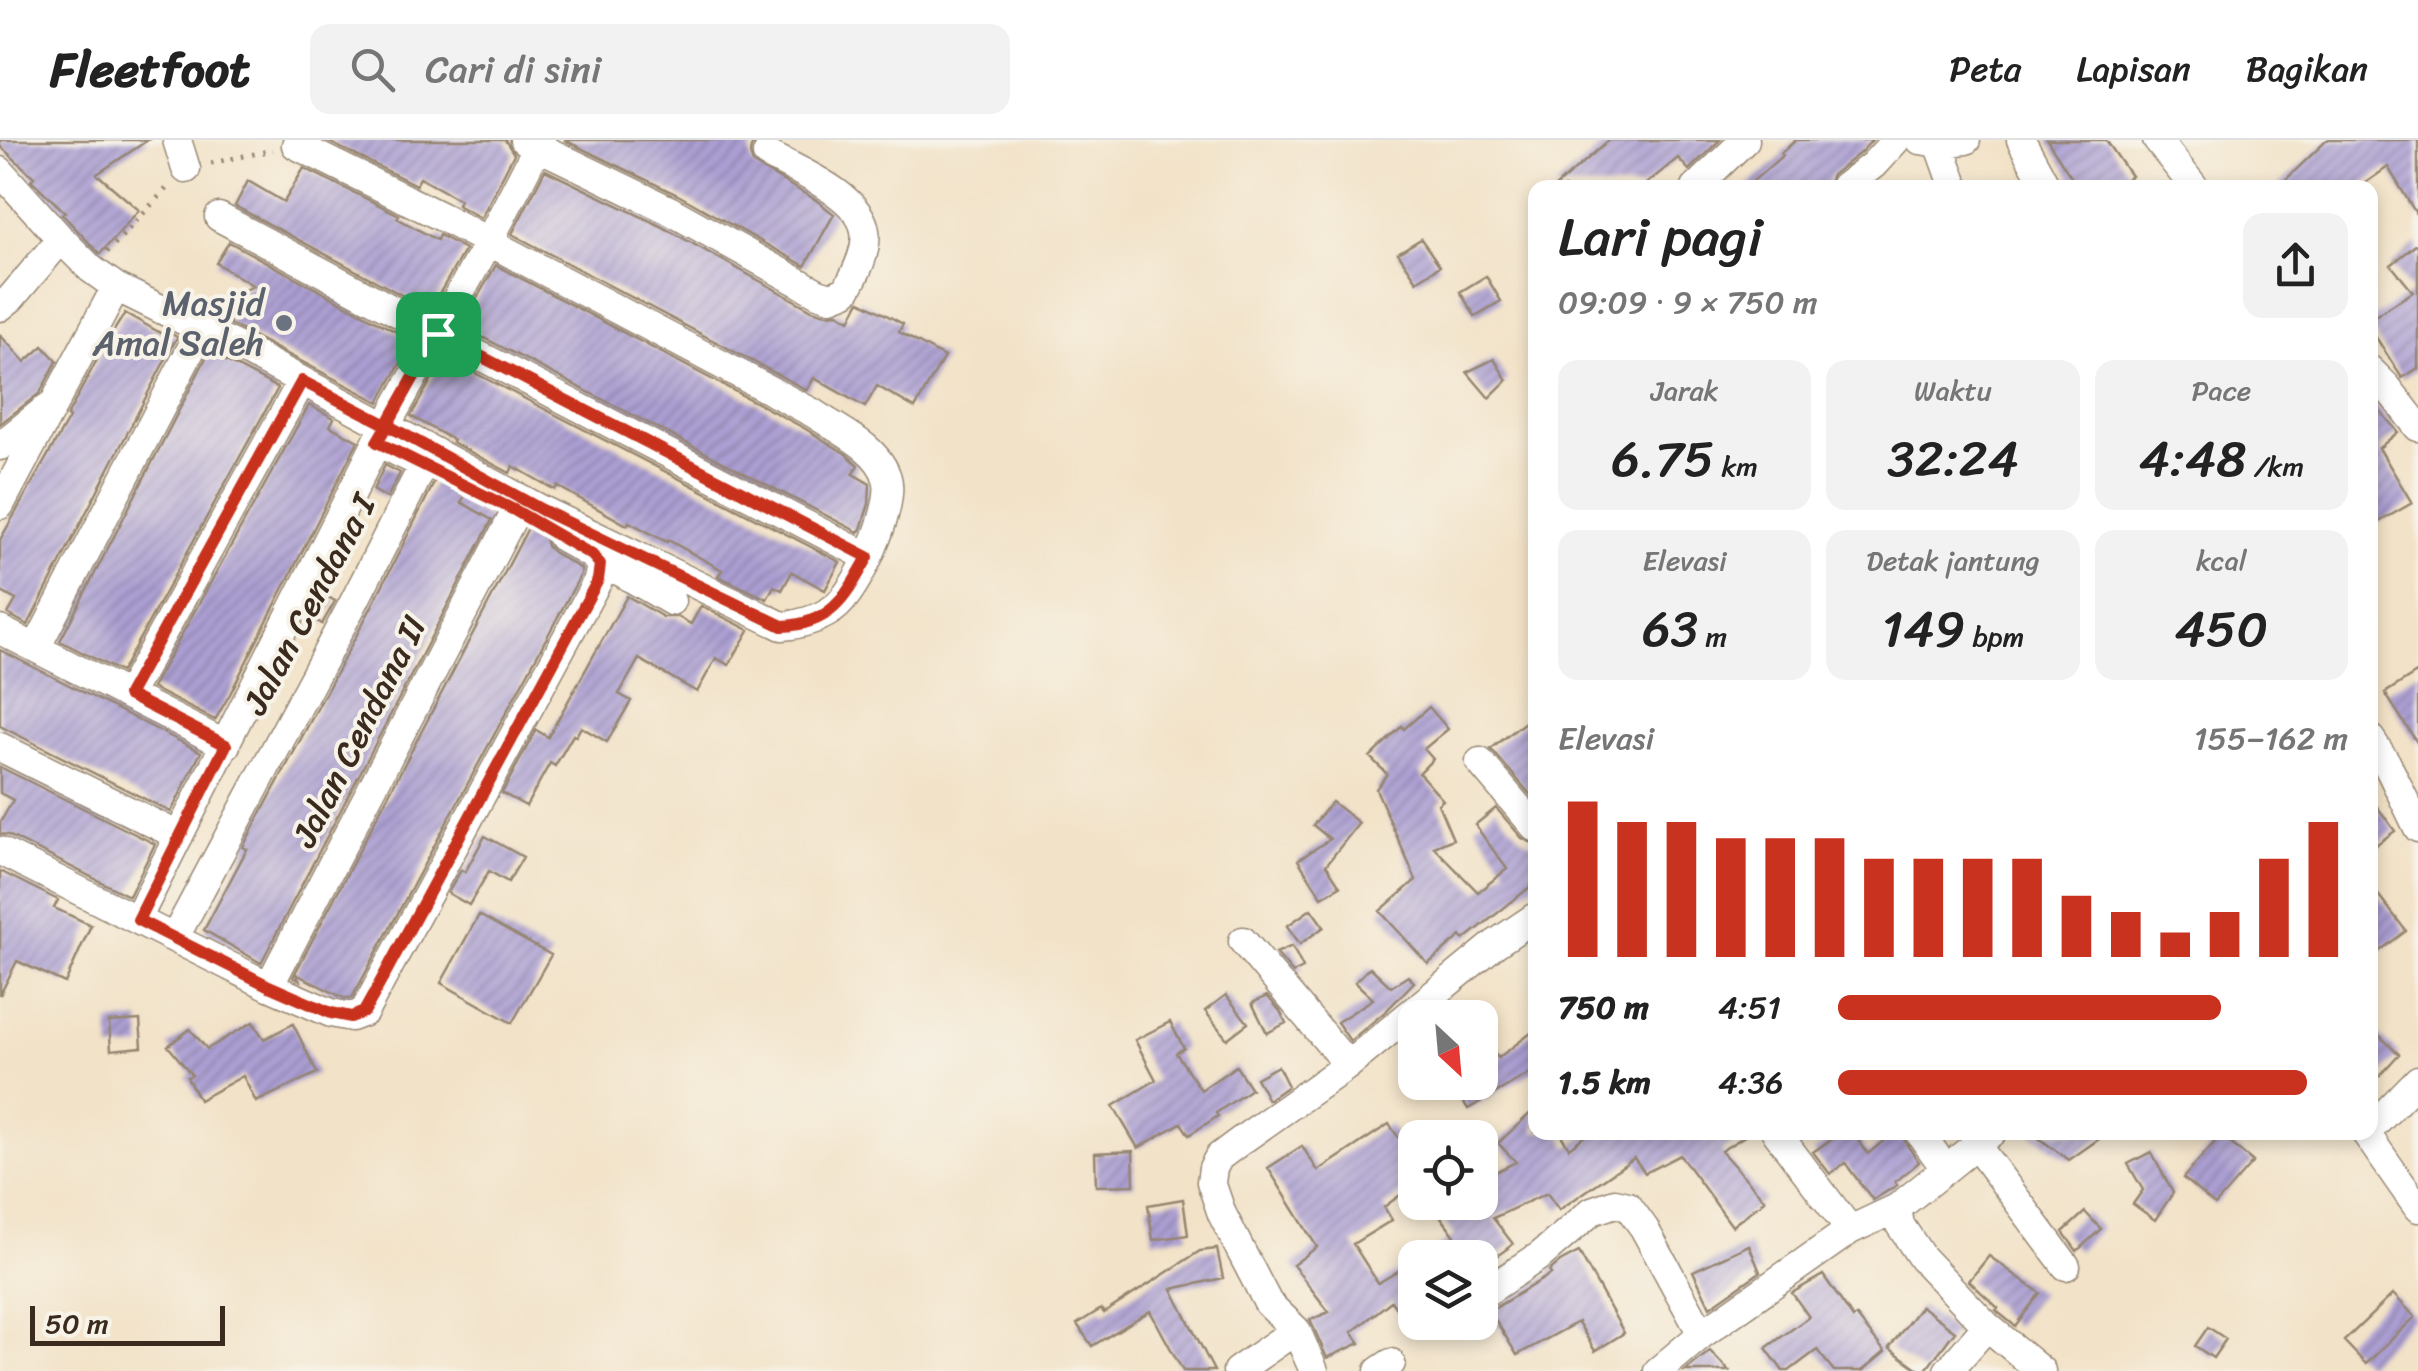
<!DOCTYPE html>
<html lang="id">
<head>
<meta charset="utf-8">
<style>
	body { margin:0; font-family:Sriracha,sans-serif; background:#f2f2f2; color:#222; height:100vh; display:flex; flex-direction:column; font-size:38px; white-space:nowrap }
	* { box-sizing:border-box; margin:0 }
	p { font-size:32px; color:#767676 }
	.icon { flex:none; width:55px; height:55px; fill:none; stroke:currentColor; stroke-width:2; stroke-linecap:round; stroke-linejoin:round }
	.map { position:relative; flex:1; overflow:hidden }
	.side { position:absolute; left:1528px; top:40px; width:850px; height:960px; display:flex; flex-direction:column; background:#fff; border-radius:20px; box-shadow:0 5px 15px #0003 }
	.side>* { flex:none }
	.needle { width:65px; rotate:154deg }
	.controls { position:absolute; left:1398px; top:860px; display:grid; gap:20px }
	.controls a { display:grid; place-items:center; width:100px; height:100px; border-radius:20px; background:#fff; box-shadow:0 5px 15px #0003; font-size:50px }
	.scale { position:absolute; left:30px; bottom:25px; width:195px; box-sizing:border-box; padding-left:10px; border:5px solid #3b2a1e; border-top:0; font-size:28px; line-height:35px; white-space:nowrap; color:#3b2a1e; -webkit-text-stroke:8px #f7f3e8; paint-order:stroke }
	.pin { position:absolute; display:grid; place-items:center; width:85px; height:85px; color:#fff; margin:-42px; border-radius:20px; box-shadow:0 5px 15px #0006 }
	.round { display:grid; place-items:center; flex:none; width:105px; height:105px; border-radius:20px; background:#f2f2f2 }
	.head { display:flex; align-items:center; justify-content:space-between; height:170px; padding:0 30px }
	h1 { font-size:55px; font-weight:600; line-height:75px }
	.figures { display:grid; grid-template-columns:repeat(3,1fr); gap:15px; height:170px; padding:10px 30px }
	.figures div { display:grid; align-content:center; border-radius:20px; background:#f2f2f2; text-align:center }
	.figures b { font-size:50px; font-weight:600 }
	.figures small { font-size:28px; font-weight:400 }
	.figures p { font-size:28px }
	.chart { height:280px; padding:20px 30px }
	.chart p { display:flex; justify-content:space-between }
	.chart svg { width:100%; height:180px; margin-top:10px; stroke:#c8321e; stroke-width:6 }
	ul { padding:0 30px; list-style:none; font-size:32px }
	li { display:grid; grid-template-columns:160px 120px 1fr; align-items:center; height:75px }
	li i { height:25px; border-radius:12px; background:#c8321e }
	header { display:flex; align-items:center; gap:60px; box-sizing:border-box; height:140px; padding:0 50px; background:#fff; border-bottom:2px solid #e0e0e0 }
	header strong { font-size:48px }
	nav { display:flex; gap:55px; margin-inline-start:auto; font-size:35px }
	.search { width:700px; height:90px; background:#f2f2f2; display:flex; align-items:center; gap:25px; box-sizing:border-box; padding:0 35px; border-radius:20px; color:#767676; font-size:38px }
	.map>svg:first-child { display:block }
</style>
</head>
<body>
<header>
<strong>Fleetfoot</strong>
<div class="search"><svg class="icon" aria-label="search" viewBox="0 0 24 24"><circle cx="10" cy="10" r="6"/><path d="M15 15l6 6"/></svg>Cari di sini</div>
<nav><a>Peta</a><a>Lapisan</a><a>Bagikan</a></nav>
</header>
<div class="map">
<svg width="2418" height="1231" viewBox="0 0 2418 1231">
	<defs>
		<pattern id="building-hatch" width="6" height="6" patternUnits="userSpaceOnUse" patternTransform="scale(2.5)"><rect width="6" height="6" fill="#ac9fd3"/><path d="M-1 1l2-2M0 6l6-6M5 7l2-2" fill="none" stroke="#8d82ab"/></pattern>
	</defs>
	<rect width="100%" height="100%" fill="#f7f3e8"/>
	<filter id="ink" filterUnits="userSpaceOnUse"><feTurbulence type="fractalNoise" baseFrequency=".01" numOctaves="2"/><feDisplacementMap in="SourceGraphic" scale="20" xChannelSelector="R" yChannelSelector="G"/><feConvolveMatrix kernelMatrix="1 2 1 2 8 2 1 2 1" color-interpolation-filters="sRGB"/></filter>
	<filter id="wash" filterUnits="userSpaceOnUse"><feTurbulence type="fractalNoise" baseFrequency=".0048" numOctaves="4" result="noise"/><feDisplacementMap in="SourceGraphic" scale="40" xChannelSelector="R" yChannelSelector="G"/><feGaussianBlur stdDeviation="2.25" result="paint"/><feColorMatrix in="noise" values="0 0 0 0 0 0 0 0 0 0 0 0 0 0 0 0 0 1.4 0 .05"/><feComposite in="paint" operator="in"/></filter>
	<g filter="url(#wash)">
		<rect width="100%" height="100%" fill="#f2e2c7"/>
		<g id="blocks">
			<!-- building -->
			<path fill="url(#building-hatch)" d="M 0,0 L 148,0 L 97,34 L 139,70 L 100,114 L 62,74 L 65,72 L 31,40 L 34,37 L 0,6 Z
				M 325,0 L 505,0 L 514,14 L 481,78 L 457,65 L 460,60 L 420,38 L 416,45 Z
				M 564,0 L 757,0 L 751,7 L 750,14 L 753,24 L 816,60 L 834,74 L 805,126 L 678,55 Z
				M 1609,0 L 1720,0 L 1689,30 L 1678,18 L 1641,48 L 1554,48 Z
				M 1796,0 L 1872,0 L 1861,12 L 1832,35 L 1826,48 L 1745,48 L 1783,15 L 1781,13 Z
				M 2047,0 L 2106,0 L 2131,36 L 2114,48 L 2078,48 Z
				M 2327,0 L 2418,0 L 2418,77 L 2388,27 L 2358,48 L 2277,48 Z
				M 304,28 L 399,75 L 397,78 L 437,100 L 439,95 L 465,109 L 430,170 L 235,66 L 248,41 L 284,62 Z
				M 545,30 L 661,86 L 812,170 L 826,174 L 838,173 L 850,180 L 860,161 L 903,184 L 899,192 L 944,217 L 915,268 L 877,246 L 865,267 L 814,238 L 807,250 L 512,94 Z
				M 1421,99 L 1440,126 L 1417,141 L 1398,113 Z
				M 229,102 L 413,201 L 379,262 L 230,184 L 223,158 L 254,146 L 216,123 Z
				M 2418,103 L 2418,228 L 2402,238 L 2370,188 L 2370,179 L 2413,152 L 2391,125 Z
				M 496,125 L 804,288 L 846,314 L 858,325 L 853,334 L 870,344 L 869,364 L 861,389 L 858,392 L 461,186 Z
				M 1486,136 L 1501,161 L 1475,176 L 1460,152 Z
				M 125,173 L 164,195 L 166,191 L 177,197 L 28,485 L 8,474 L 16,460 L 0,451 L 0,400 L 69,278 L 67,276 L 106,203 Z
				M 0,195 L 25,222 L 43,206 L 57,221 L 40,253 L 0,284 Z
				M 209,212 L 278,248 L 121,532 L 60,501 Z
				M 444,217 L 840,422 L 825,450 L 792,432 L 782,450 L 774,446 L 767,459 L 718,436 L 722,430 L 668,400 L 667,402 L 629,382 L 627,385 L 557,346 L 555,350 L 513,326 L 510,333 L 452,302 L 453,300 L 411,276 Z
				M 1494,219 L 1507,240 L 1489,258 L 1467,232 Z
				M 2370,259 L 2398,292 L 2379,308 L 2412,363 L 2370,387 Z
				M 309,265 L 334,278 L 330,286 L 358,301 L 230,554 L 215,580 L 152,548 Z
				M 385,325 L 400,333 L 387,358 L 373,350 Z
				M 436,339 L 465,356 L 461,362 L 492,380 L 261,823 L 204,790 L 247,709 L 243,707 L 371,468 Z
				M 528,388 L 545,398 L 547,406 L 553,412 L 581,429 L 581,434 L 352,858 L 344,858 L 296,834 L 299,840 L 293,837 Z
				M 321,453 L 335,461 L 322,484 L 309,476 Z
				M 627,456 L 663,477 L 678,477 L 691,484 L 701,466 L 749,490 L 729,525 L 716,518 L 697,552 L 639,519 L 619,554 L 631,561 L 607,602 L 581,587 L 576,596 L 573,595 L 555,626 L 550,623 L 526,666 L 502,653 L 536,590 L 548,597 Z
				M 0,510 L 201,612 L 171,672 L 0,586 Z
				M 2418,532 L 2418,604 L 2385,553 Z
				M 1429,567 L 1448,589 L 1424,609 L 1433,619 L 1419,633 L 1443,660 L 1438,664 L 1453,699 L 1434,707 L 1478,752 L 1507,729 L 1475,685 L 1496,668 L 1522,698 L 1535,704 L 1535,743 L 1464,800 L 1461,796 L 1428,824 L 1380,771 L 1416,740 L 1376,649 L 1387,634 L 1370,617 L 1402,586 L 1404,589 Z
				M 1535,574 L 1535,660 L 1491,609 Z
				M 0,627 L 155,704 L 129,756 L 8,695 L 0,694 L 0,683 L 13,660 L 0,653 Z
				M 2370,657 L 2395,691 L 2370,709 Z
				M 1332,662 L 1359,683 L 1326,725 L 1340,746 L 1322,757 L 1298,720 L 1330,699 L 1313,685 Z
				M 485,696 L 523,717 L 508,742 L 489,731 L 469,765 L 448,753 L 461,730 L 465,732 Z
				M 0,731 L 58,760 L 54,768 L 91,785 L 65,843 L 17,821 L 0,855 Z
				M 2370,744 L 2406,791 L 2370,818 Z
				M 1311,769 L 1324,787 L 1300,804 L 1287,786 Z
				M 479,775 L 551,815 L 512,883 L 441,843 Z
				M 1292,806 L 1303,828 L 1293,833 L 1276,813 Z
				M 1370,827 L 1391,847 L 1408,836 L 1414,842 L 1386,871 L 1350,901 L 1337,882 L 1373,859 L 1355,842 Z
				M 1226,855 L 1248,883 L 1227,899 L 1205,871 Z
				M 1267,856 L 1280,871 L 1286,883 L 1267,893 L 1252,863 Z
				M 140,880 L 142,907 L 111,910 L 109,882 Z
				M 253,882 L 264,899 L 293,884 L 317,933 L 256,962 L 243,936 L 199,960 L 187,937 L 192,935 L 168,906 L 190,889 L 207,909 Z
				M 1170,882 L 1184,908 L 1176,913 L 1201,950 L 1236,926 L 1251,949 L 1216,973 L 1218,976 L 1189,995 L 1181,983 L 1138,1008 L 1113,966 L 1156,940 L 1135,900 Z
				M 2370,887 L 2399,914 L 2370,946 Z
				M 1535,890 L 1535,930 L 1468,969 L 1451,942 L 1480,942 L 1480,891 L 1498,918 Z
				M 1278,926 L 1288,946 L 1268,960 L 1256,938 Z
				M 1535,969 L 1535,992 L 1559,992 L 1569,1008 L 1590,992 L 1751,992 L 1721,1011 L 1765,1060 L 1732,1086 L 1680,1015 L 1645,1033 L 1634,1018 L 1559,1070 L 1547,1053 L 1493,1078 L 1513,1104 L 1482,1128 L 1480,1118 L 1420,1118 L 1455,1096 L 1430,1062 L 1480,1062 L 1480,1039 L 1516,1022 L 1498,1003 Z
				M 1389,984 L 1415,1021 L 1415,1044 L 1384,1067 L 1392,1080 L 1353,1104 L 1378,1143 L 1415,1121 L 1415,1195 L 1391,1161 L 1352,1192 L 1360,1203 L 1327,1218 L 1310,1180 L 1329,1172 L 1293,1125 L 1317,1107 L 1268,1028 L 1302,1006 L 1318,1031 Z
				M 1841,992 L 1853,992 L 1868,1014 L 1894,992 L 1902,992 L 1905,1002 L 1919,1022 L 1895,1042 L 1897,1045 L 1873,1060 L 1845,1023 L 1830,1034 L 1813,1012 Z
				M 2030,992 L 2109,992 L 2069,1020 Z
				M 2221,995 L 2253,1022 L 2215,1065 L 2183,1038 Z
				M 1133,1011 L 1134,1045 L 1096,1046 L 1095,1013 Z
				M 2151,1012 L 2173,1053 L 2155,1080 L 2133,1064 L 2143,1050 L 2128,1024 Z
				M 1183,1059 L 1188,1095 L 1153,1100 L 1148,1065 Z
				M 2085,1072 L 2101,1089 L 2077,1111 L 2063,1092 Z
				M 1749,1105 L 1760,1132 L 1710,1167 L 1693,1131 Z
				M 1217,1109 L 1223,1138 L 1172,1149 L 1214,1231 L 1183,1231 L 1150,1171 L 1092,1206 L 1077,1184 L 1101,1169 L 1104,1173 L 1200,1111 Z
				M 1579,1112 L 1624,1193 L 1595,1211 L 1578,1182 L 1517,1215 L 1490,1171 L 1551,1134 L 1549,1131 L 1560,1122 Z
				M 1989,1116 L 2040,1153 L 2015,1186 L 1999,1173 L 1996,1170 L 1998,1168 L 1969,1141 Z
				M 1823,1135 L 1853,1178 L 1856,1176 L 1885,1212 L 1862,1231 L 1834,1231 L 1817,1210 L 1789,1231 L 1783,1231 L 1766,1208 L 1809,1177 L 1792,1153 Z
				M 2393,1154 L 2415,1177 L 2366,1224 L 2344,1201 Z
				M 1921,1166 L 1955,1191 L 1925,1231 L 1921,1231 L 1889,1208 Z
				M 2208,1187 L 2226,1199 L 2213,1218 L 2195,1206 Z
				M 1710,1211 L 1729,1231 L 1685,1231 Z"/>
		</g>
	</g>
	<g filter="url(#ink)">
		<use href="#blocks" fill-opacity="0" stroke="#968672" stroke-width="2.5"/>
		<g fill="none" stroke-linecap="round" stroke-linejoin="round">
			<!-- minor casing -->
			<g stroke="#968672" stroke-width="31">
				<path id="minor" d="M 177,0 L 186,29
					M 524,0 L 669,70 L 818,153 L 831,157 L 846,151 C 855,135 868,111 865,91 C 860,55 796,30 767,14
					M 1920,0 L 1939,3 L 1966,0
					M 2021,0 L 2047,48
					M 2157,0 L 2195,48
					M 1939,3 L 1955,48
					M 0,31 L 61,99 L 91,129 L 116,147 L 250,213 L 542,370 L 782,486 C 799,485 819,479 833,469 C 857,453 896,366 887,338 C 878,307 838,290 813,273 L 442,77 L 296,5
					M 1695,48 L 1745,0
					M 1843,48 L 1873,25 L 1896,0
					M 219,77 L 438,194 L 868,417
					M 0,167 L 11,158 L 61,99
					M 2370,230 L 2387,247 L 2418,287
					M 377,302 L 418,322
					M 0,306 L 46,269
					M 0,365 L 116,147
					M 601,424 L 621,432 L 671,461
					M 0,490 L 226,605
					M 36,508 L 201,190
					M 128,555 L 302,241
					M 2370,598 L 2386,622 L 2418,688
					M 0,607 L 179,696
					M 1480,622 L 1535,687
					M 0,711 L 269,846 L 331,873 L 351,877 L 364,872 L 598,440 L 601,424 L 592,415 L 562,397
					M 137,779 L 377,302 L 488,103 L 541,0
					M 175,797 L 355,460 L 424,324
					M 1243,801 L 1348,925
					M 269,846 L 516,371
					M 2370,989 L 2418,940
					M 1776,992 L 1850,1090 L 1897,1068
					M 1919,992 L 1945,1028
					M 1992,992 L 1897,1068 L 1900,1085 L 1922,1118 L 1987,1186 L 2041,1231
					M 2365,992 L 2418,1068
					M 1976,1005 L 2066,1126
					M 1480,1156 L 1541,1115 L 1592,1071 L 1615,1063 L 1628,1066 L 1644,1088 L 1702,1194
					M 1237,1231 L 1296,1190
					M 1314,1231 L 1296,1190 L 1268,1163 L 1243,1115 L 1222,1074 L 1211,1042 L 1213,1028 L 1219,1017 L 1239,1002 L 1348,925 L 1495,804 L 1535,777
					M 1379,1231 L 1391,1223
					M 1658,1231 L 1702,1194 L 1850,1090
					M 1948,1231 L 1987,1186"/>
			</g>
			<!-- path -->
			<path stroke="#968672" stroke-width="5" stroke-dasharray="2.5 8" stroke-linecap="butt" d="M 211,23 L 273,10
				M 107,112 L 168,47"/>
			<!-- minor -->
			<use href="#minor" stroke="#fff" stroke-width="28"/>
		</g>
	</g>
	<g fill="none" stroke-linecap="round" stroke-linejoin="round" filter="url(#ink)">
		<!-- route casing -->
		<g stroke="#fff" stroke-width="20">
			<path id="route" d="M 438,194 L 387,285 L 302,241 L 128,555 L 226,605 L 138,780 L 269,846 L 331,873 L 351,877 L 364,872 L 374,854 L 598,440 L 600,424 L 592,415 L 516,371 L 377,302 L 387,285 L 542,370 L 782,486 C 833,484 846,456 868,417 L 438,194"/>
		</g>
		<!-- route -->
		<use href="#route" stroke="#c8321e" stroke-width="12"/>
	</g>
	<!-- markers -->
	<circle fill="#6b7280" stroke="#f7f3e8" stroke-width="4" cx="284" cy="183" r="10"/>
	<g text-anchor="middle" stroke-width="8" stroke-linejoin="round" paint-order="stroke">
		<!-- worship labels -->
		<g font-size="35" fill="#5b616d" stroke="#f7f3e8" text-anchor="end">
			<text x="264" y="175">Masjid<tspan x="264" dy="40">Amal Saleh</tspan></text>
		</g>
		<!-- street labels -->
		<g font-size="35" fill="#3b2a1e" stroke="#f7f3e8">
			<text transform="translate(309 464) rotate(-62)" y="12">Jalan Cendana I</text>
			<text transform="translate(359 591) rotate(-63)" y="12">Jalan Cendana II</text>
		</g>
	</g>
</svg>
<div class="controls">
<a><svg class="needle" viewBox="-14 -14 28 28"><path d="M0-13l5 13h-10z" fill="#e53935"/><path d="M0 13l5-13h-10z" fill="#767676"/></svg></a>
<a><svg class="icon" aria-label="locate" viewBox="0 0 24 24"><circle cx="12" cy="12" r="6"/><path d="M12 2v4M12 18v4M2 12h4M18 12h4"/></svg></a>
<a><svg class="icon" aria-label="layers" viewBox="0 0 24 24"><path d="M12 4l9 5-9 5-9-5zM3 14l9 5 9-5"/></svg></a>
</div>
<div class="scale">50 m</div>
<div class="pin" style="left:438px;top:194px;background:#1e9e55"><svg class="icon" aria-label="arrive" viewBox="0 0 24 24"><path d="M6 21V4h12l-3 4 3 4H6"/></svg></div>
<section class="side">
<div class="head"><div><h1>Lari pagi</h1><p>09:09 · 9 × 750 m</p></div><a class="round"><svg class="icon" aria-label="share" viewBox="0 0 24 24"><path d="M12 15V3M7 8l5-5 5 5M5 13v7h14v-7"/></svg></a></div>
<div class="figures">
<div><p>Jarak</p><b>6.75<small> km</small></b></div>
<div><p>Waktu</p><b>32:24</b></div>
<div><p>Pace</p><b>4:48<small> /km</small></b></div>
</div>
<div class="figures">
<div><p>Elevasi</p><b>63<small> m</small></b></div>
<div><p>Detak jantung</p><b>149<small> bpm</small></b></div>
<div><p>kcal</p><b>450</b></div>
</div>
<div class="chart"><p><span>Elevasi</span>155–162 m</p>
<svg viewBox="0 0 160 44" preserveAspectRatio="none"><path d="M5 44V6M15 44V11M25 44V11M35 44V15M45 44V15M55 44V15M65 44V20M75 44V20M85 44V20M95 44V20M105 44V29M115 44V33M125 44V38M135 44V33M145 44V20M155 44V11"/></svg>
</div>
<ul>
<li><b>750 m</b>4:51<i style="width:75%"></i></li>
<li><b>1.5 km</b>4:36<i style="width:92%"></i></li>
</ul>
</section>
</div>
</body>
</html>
